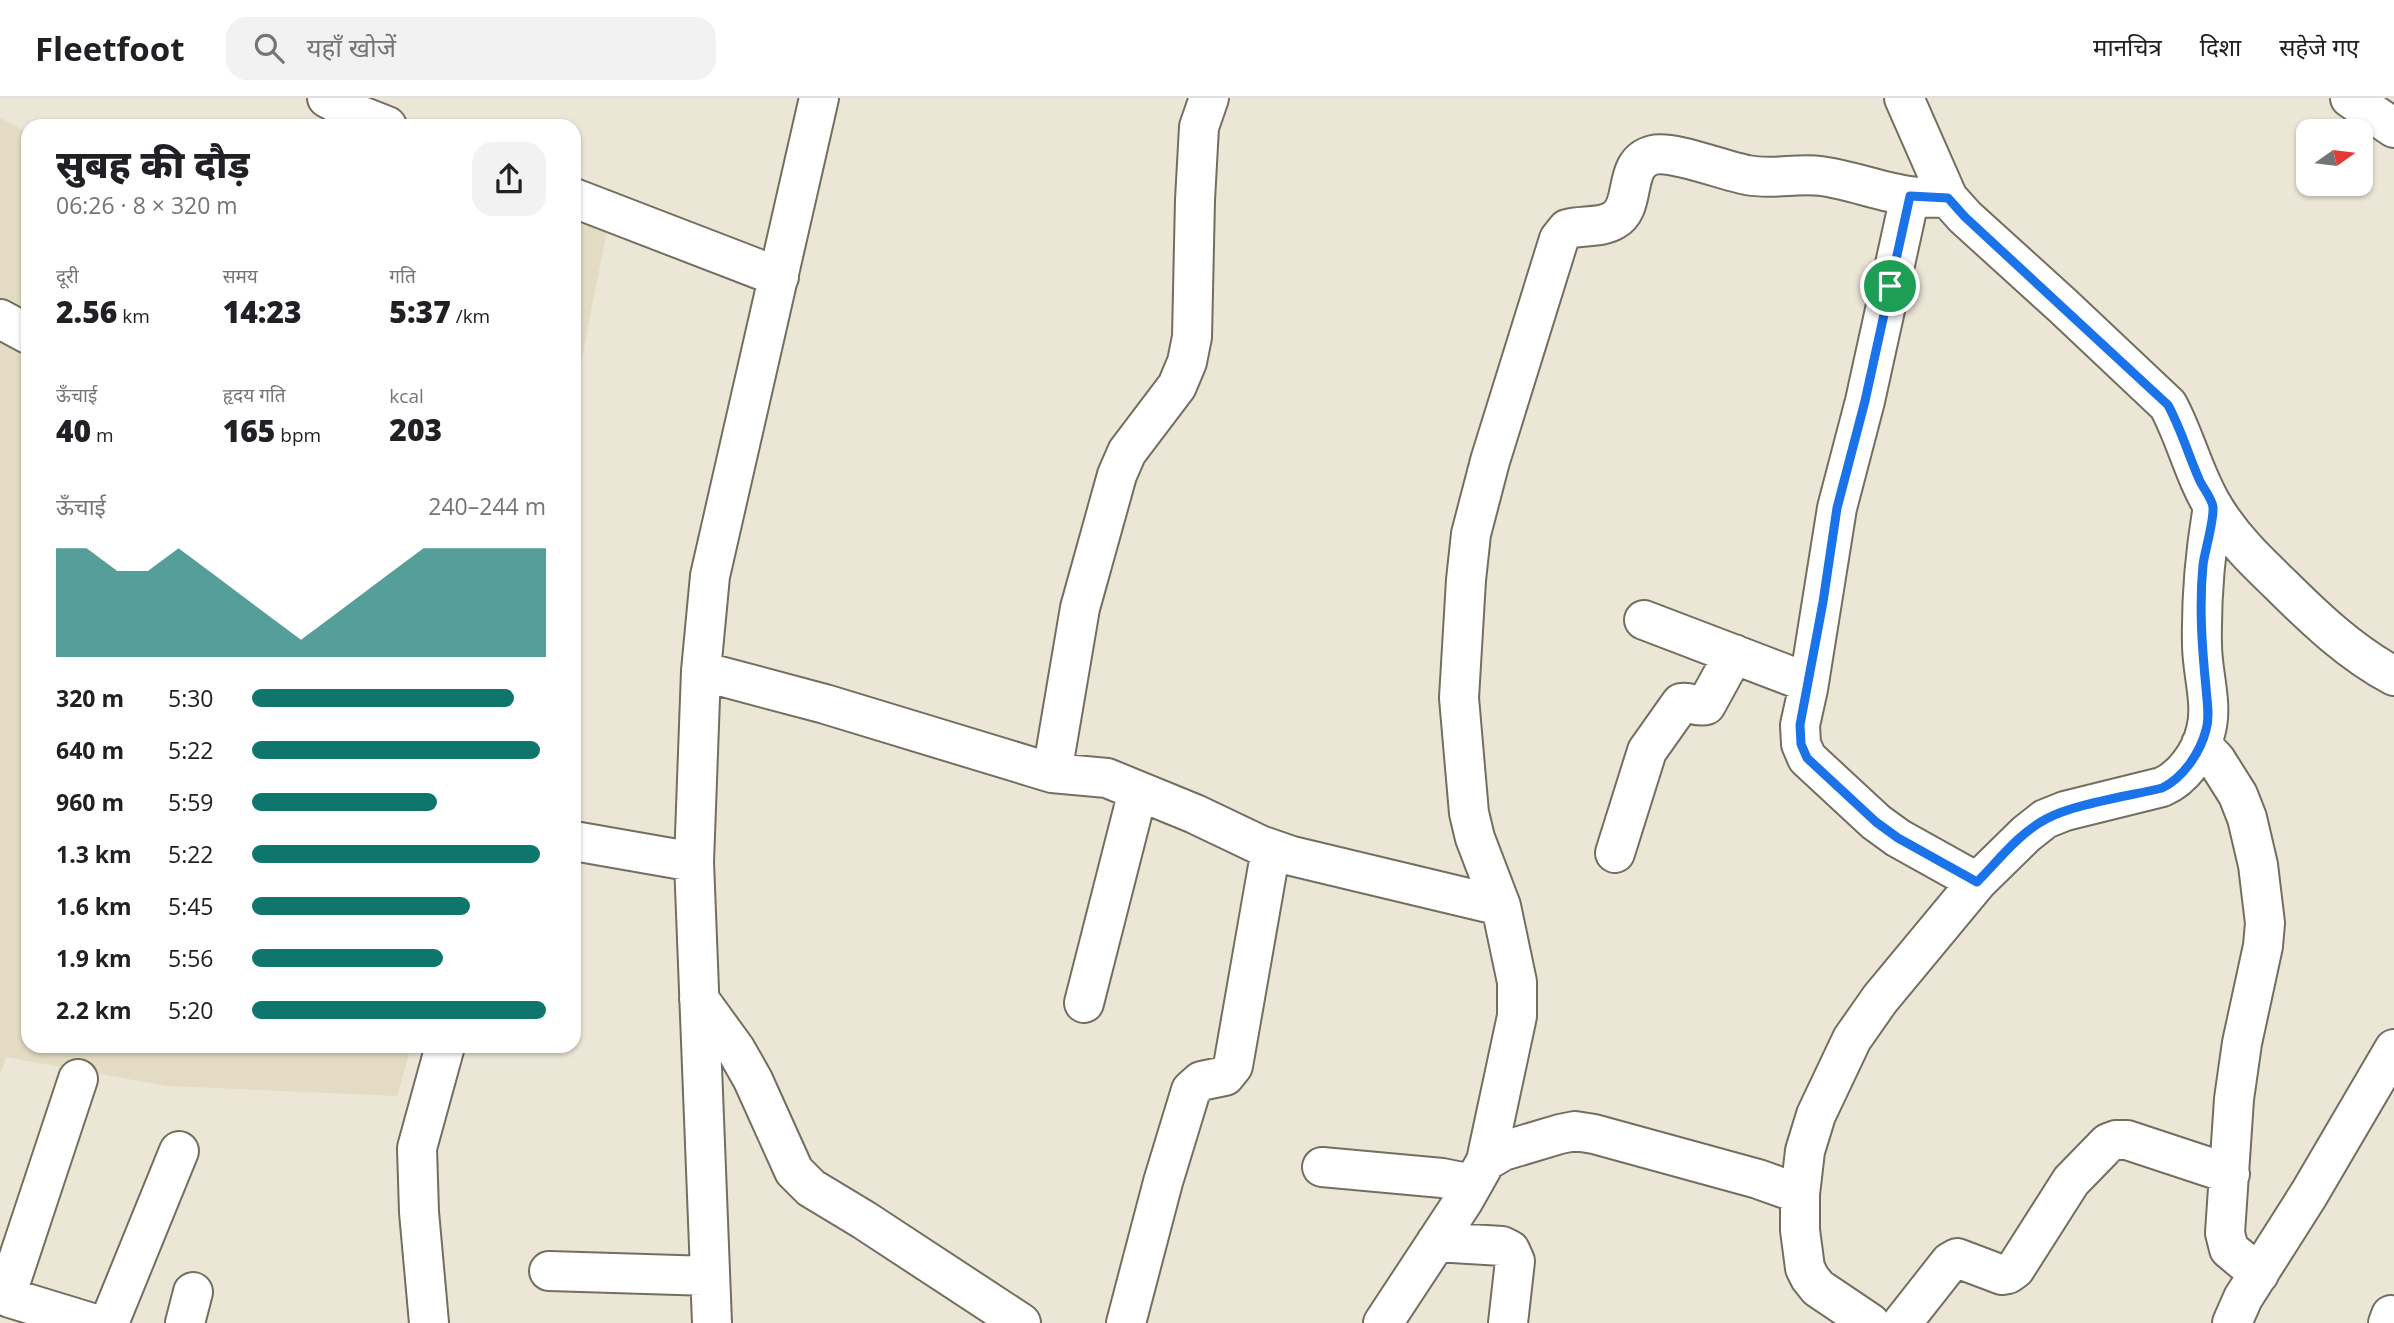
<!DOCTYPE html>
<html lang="hi">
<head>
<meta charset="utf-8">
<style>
	body { margin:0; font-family:"Open Sans","Noto Sans Devanagari",sans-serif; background:#f2f2f2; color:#202124; height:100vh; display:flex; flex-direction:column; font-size:26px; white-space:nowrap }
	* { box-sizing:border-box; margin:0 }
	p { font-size:23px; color:#757577 }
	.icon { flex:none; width:38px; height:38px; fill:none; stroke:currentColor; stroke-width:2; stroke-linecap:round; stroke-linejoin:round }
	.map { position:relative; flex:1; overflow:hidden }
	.sheet { position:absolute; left:21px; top:21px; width:560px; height:934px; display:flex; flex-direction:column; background:#fff; border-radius:21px; box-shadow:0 2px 5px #0004 }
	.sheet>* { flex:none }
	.needle { width:46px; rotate:76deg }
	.tools { position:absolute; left:2296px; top:21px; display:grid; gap:14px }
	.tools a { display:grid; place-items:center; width:77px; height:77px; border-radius:14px; background:#fff; box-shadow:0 2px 5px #0004; font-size:35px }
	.pin { position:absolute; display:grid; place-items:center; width:60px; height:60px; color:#fff; margin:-30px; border:4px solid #fff; border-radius:50%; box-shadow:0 2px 7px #0007 }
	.round { display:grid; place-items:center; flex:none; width:74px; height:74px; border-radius:21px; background:#f2f2f2 }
	.headline { display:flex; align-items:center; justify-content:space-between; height:119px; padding:0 35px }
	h1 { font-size:38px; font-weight:800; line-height:52px }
	.stats { display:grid; grid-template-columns:repeat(3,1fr); gap:10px; height:119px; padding:7px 35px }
	.stats div { display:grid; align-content:center }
	.stats b { font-size:30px; font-weight:800 }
	.stats small { font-size:19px; font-weight:400 }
	.stats p { font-size:19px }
	.chart { height:196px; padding:14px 35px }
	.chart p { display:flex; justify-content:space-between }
	.chart svg { width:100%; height:126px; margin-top:7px; fill:#0f766e; opacity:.7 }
	ul { padding:0 35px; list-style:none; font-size:23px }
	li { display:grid; grid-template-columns:112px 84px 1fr; align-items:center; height:52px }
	li i { height:18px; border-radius:9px; background:#0f766e }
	header { display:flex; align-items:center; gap:42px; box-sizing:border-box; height:98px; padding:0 35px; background:#fff; border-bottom:2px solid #e0e0e0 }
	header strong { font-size:33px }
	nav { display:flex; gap:38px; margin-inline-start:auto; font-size:24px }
	.search { width:490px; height:63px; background:#f2f2f2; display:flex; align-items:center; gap:18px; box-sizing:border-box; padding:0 24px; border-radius:21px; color:#757577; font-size:26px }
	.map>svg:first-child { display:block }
</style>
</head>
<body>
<header>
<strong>Fleetfoot</strong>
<div class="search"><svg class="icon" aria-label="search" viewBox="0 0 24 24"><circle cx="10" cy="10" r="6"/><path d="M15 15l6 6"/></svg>यहाँ खोजें</div>
<nav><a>मानचित्र</a><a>दिशा</a><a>सहेजे गए</a></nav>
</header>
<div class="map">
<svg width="2394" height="1225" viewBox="0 0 2394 1225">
	<rect width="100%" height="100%" fill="#ece6d6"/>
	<!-- built -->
	<path fill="#e3dbc3" d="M 0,20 L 28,35 L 28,948 L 411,949 L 397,998 L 167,988 L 6,959 L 0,977 Z
		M 574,115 L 608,127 L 574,301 Z"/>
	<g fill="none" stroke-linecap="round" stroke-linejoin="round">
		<!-- minor casing -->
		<g stroke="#736e5f" stroke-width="42">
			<path id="minor" d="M 327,0 L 359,17 L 387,28
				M 1904,0 L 1948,100 L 1965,119 L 2062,207 L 2168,307 C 2186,340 2194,378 2214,410 C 2232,440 2256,463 2281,487 C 2315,521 2351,555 2394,578
				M 2350,0 L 2394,30
				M 1910,98 L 1865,303 L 1837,410 L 1808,591 L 1800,627 L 1801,646 L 1807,660 L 1876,724 L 1898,740 L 1977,784
				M 574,100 L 779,179
				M 0,221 L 28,236
				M 1644,522 L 1809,585
				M 701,573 L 825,606 L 1052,675 L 1107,680 L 1195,716 L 1260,747 L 1292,758 L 1501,808
				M 2201,646 L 2216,662 L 2238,697 L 2247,720 L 2258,767 L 2265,825 L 2263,848 L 2242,945 L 2234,1001 L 2225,1135 L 2229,1151 L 2259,1176
				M 1052,675 L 1080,510 L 1117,377 L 1127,354 L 1177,288 L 1187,264 L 1192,239 L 1195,102 L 1199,29 L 1209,0
				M 574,743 L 694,764
				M 1615,755 L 1647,653 L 1681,605 C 1690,603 1697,610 1706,607 L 1734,556
				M 699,901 L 736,952 L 753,982 L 794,1073 L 811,1090 L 864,1122 L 1021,1225
				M 1084,905 L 1138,693
				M 78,981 L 7,1195 L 10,1200 L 92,1225
				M 1486,1063 L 1517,918 L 1517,884 L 1501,808 L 1475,740 L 1469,715 L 1459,600 L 1466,482 L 1471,436 L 1490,363 L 1559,141 L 1567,131 C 1582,127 1602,130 1614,122 C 1638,109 1621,65 1653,57 C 1673,52 1724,73 1747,77 C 1772,82 1796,75 1821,78 C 1851,82 1880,94 1910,98 C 1923,100 1935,100 1948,100
				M 1322,1069 L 1442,1080 L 1472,1086
				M 1436,1144 L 1502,1148 L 1510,1152 L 1515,1163 L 1508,1225
				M 549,1173 L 710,1178
				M 109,1225 L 179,1053
				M 185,1225 L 193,1194
				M 429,1225 L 419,1114 L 417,1050 L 445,948
				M 712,1225 L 694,764 L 701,573 L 710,478 L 819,0
				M 1126,1225 L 1163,1084 L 1191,992 L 1201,983 L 1225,978 L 1233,968 L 1271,751
				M 1383,1225 L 1464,1102 L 1486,1063 L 1503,1053 L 1560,1036 L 1575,1033 L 1594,1036 L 1758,1081 L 1800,1096
				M 1870,1225 L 1818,1190 L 1810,1180 L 1805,1170 L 1800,1132 L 1800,1096 L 1805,1053 L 1816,1017 L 1852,941 L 1880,901 L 1977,784 L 2026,736 L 2045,721 L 2065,713 L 2162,689 C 2183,680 2201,655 2206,632 C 2213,606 2202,574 2202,547 C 2201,500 2205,455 2213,408
				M 1902,1225 L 1950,1164 L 1957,1160 L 2002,1177 L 2008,1176 L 2015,1171 L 2071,1083 L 2108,1045 L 2116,1042 L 2127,1042 L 2230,1076
				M 2232,1225 L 2243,1200 L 2309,1096 L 2394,951
				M 2388,1225 L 2391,1217"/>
		</g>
		<!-- minor -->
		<use href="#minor" stroke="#fff" stroke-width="38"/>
	</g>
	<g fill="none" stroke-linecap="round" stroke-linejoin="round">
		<!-- route casing -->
		<g stroke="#fff" stroke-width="14">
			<path id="route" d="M 1910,98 L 1948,100 L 1965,119 L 2168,307 C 2181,331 2188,356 2199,381 C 2202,389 2212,400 2213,409 C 2214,424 2205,451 2203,467 C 2199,508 2202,549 2206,590 C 2207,604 2210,619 2206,632 C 2200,655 2183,680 2162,690 C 2129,698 2074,706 2046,721 C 2019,735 1998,763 1977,784 L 1898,740 L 1876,724 L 1807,660 L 1801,646 L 1800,627 L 1823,504 L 1837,410 L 1865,303 Z"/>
		</g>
		<!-- route -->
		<use href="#route" stroke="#1a73e8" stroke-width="9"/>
	</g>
</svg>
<div class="tools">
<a><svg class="needle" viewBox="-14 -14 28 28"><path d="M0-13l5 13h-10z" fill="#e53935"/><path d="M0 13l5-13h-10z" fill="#757577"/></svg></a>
</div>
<div class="pin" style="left:1890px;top:188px;background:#1e9e55"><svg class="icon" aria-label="arrive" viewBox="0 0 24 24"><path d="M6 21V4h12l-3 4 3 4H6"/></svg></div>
<section class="sheet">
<div class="headline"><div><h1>सुबह की दौड़</h1><p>06:26 · 8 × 320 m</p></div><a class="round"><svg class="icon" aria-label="share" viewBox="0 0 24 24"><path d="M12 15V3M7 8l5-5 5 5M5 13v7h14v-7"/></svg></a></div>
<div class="stats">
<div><p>दूरी</p><b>2.56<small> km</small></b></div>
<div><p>समय</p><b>14:23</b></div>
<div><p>गति</p><b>5:37<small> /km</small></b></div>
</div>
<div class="stats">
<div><p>ऊँचाई</p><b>40<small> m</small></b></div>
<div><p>हृदय गति</p><b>165<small> bpm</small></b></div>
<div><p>kcal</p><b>203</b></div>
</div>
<div class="chart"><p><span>ऊँचाई</span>240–244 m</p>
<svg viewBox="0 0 160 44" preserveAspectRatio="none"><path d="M0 44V6L10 6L20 14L30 14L40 6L50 14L60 22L70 30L80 38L90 30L100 22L110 14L120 6L130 6L140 6L150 6L160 6V44z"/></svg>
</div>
<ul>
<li><b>320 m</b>5:30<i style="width:89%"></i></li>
<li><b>640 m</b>5:22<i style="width:98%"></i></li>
<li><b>960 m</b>5:59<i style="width:63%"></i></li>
<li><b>1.3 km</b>5:22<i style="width:98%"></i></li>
<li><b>1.6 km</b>5:45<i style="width:74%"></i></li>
<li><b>1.9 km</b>5:56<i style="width:65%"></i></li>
<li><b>2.2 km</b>5:20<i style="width:100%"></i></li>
</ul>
</section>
</div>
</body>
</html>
